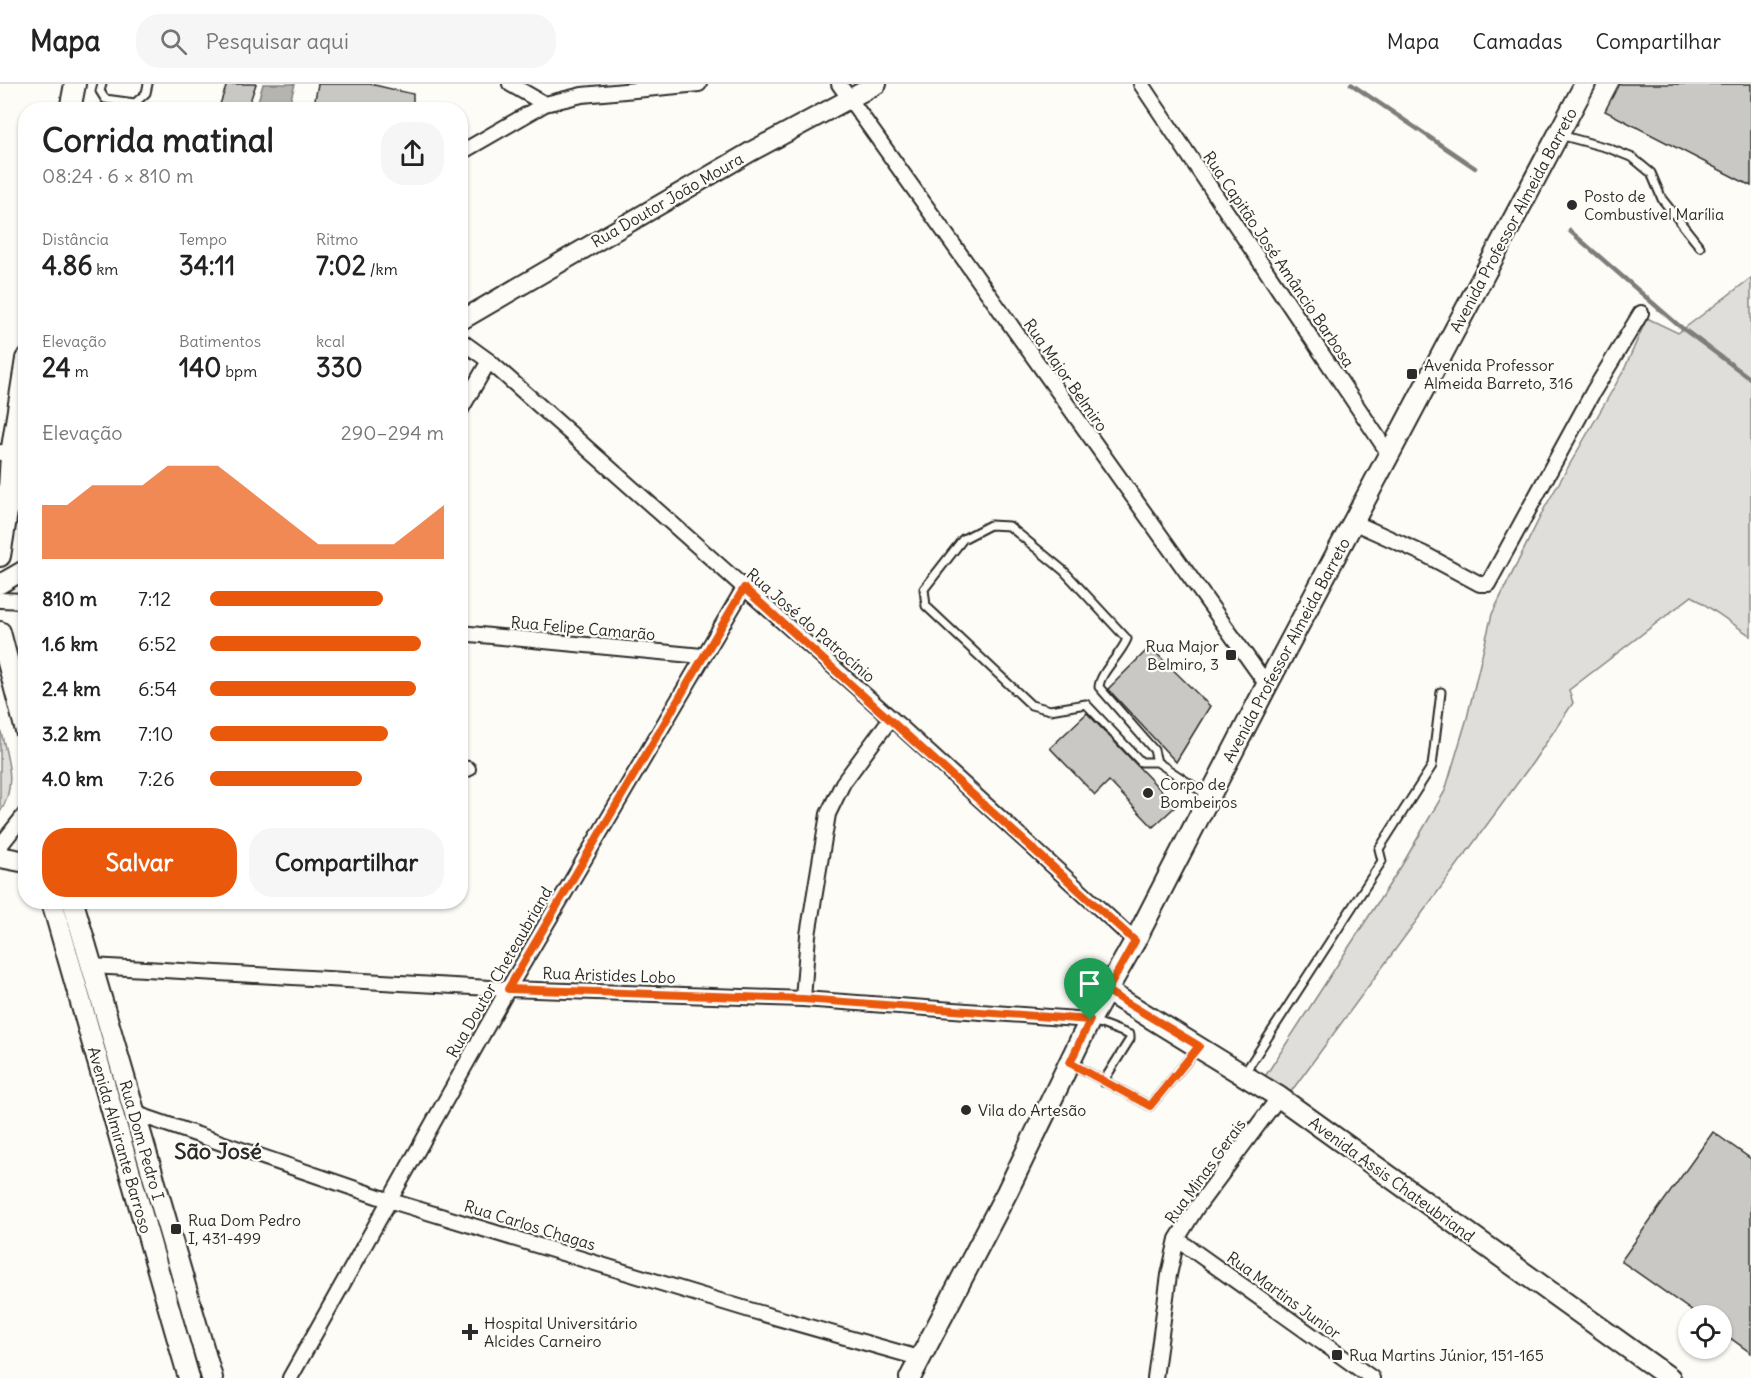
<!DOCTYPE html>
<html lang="pt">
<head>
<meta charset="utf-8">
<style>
	body { margin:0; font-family:Delius,sans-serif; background:#f6f6f6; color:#222; height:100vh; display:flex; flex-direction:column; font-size:22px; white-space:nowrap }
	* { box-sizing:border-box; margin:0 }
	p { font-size:20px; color:#767676 }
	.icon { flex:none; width:33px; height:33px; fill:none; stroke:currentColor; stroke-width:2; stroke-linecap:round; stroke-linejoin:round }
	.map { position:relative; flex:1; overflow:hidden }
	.drawer { position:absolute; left:18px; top:18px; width:450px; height:807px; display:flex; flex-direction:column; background:#fff; border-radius:24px; box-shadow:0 2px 4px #0004 }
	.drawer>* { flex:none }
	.fabs { position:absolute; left:1678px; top:1221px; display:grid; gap:12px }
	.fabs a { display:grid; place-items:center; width:54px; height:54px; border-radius:50%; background:#fff; box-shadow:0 2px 4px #0004; font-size:30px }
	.pin { position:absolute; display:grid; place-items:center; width:51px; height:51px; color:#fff; margin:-62px -26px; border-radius:50% 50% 50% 0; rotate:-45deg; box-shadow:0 0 6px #0007 }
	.pin .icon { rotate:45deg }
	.round { display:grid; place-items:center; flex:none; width:63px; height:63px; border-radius:24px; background:#f6f6f6 }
	.overview { display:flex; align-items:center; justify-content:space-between; height:102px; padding:0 24px }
	h1 { font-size:33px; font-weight:700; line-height:45px }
	.figures { display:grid; grid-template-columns:repeat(3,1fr); gap:9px; height:102px; padding:6px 24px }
	.figures div { display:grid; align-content:center }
	.figures b { font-size:26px; font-weight:700 }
	.figures small { font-size:16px; font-weight:400 }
	.figures p { font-size:16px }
	.chart { height:168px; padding:12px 24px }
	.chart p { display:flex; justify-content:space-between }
	.chart svg { width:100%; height:108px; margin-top:6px; fill:#ea580c; opacity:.7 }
	.button { display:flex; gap:12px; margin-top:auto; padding:12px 24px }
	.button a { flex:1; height:69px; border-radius:24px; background:#ea580c; color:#fff; font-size:24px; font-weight:700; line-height:69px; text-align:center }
	.button a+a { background:#f6f6f6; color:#222 }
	ul { padding:0 24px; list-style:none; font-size:20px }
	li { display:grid; grid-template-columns:96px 72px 1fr; align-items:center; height:45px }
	li i { height:15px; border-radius:8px; background:#ea580c }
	header { display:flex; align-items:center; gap:36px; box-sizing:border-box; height:84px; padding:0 30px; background:#fff; border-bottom:2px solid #e0e0e0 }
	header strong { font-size:28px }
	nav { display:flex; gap:33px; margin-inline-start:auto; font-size:21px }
	.search { width:420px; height:54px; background:#f6f6f6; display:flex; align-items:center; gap:15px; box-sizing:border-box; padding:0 21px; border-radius:24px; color:#767676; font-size:22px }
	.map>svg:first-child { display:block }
</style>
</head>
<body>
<header>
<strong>Mapa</strong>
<div class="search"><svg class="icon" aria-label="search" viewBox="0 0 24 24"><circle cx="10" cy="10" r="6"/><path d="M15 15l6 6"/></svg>Pesquisar aqui</div>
<nav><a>Mapa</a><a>Camadas</a><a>Compartilhar</a></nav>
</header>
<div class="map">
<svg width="1751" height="1294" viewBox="0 0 1751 1294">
	<rect width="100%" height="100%" fill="#fdfcf7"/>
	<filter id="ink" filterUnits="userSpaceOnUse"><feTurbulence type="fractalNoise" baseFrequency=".0167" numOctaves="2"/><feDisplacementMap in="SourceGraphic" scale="12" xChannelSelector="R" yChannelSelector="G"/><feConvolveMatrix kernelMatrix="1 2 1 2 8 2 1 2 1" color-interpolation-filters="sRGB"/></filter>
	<g filter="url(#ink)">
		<!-- green -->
		<path fill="#dfdeda" stroke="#858482" stroke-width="1.5" d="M 1751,194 L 1751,552 L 1692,512 L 1569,606 L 1573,619 L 1533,678 L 1290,1009 L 1264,994 L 1402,781 L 1445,707 L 1467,634 L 1492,530 L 1544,425 L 1624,286 L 1647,234 L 1678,249 Z
			M 0,644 C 7,673 18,701 0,728 Z"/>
		<!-- water -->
		<path fill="#b5b4b1" stroke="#7e7d7b" stroke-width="1.5" d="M 263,0 L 295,0 L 288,25 L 256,25 Z"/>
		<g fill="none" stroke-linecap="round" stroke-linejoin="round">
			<!-- stream -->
			<path stroke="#7e7d7b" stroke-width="4.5" d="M 1351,0 L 1475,84
				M 1570,147 L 1678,241 L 1751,295"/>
		</g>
		<!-- building -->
		<path fill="#c9c8c4" stroke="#2b2b2b" stroke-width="1.5" d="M 227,0 L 256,0 L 247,26 L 218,26 Z
			M 318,0 L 370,0 L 413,10 L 413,26 L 313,26 Z
			M 1619,0 L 1751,0 L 1751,102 L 1605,27 Z
			M 1150,563 L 1210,622 L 1176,678 L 1108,605 Z
			M 1087,629 L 1176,722 L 1153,743 L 1109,697 L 1095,711 L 1050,664 Z
			M 1713,1048 L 1751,1075 L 1751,1269 L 1722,1248 L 1722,1232 L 1699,1232 L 1621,1177 Z"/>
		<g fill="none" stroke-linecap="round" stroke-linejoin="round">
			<!-- service casing -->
			<g stroke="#2b2b2b" stroke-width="11">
				<path id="service" d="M 102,0 L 100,7 L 105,15 L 135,19 L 146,9 L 148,0
					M 1560,51 L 1608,64 L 1633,74 L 1651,89 L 1662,115 L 1700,163
					M 1157,678 L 1154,666 L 1099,603 C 1100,588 1120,572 1127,555 L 1064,487 L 1009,442 L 990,441 L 963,455 L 924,505 L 926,522 L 1031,621 L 1050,626 L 1086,620 L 1141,678 L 1157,678 L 1207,711
					M 1091,936 L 1130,951 L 1130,955 L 1103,998
					M 1072,980 L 1150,1022 L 1197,965
					M 1244,990 L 1382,777 L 1379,765 L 1432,682 L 1441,608"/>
			</g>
			<!-- minor casing -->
			<g stroke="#2b2b2b" stroke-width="18">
				<path id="minor" d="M 510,0 L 545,20
					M 839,0 L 1267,601
					M 1141,0 L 1389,370
					M 460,69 L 545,20 L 582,11 L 699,0
					M 460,256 L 489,277 L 891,634 L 1135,857
					M 460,327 L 489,277
					M 0,369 L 1,368
					M 1353,438 L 1424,470 L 1480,500 L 1488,500 L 1593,308 L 1641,229
					M 0,516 L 26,517
					M 460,549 L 702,572
					M 460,684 L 468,685
					M 0,762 L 26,729
					M 91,882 L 508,905 L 803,915 L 1090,936
					M 803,915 L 808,851 L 828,730 L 843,699 L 891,634
					M 134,1029 L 388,1116 L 753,1227 L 919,1274
					M 1177,1155 L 1372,1294
					M 290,1294 L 508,905 L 744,504
					M 1155,1294 L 1169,1191 L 1177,1155 L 1197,1123 L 1279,1013"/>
			</g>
			<!-- secondary casing -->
			<g stroke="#2b2b2b" stroke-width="22">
				<path id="secondary" d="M 460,237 L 752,67 L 877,0
					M 0,500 L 26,485"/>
			</g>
			<!-- primary casing -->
			<g stroke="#2b2b2b" stroke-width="24">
				<path id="primary" d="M 70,26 L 75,0
					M 0,472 L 8,422 L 11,370 L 26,275
					M 0,548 L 26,647
					M 0,773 L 26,778
					M 52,818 L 189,1294
					M 73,818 L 212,1294
					M 1107,907 L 1279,1013 L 1670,1294
					M 910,1294 L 1007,1108 L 1090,936 L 1135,857 L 1267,601 L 1585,0"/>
			</g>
			<!-- service -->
			<use href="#service" stroke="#fdfcf7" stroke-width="7"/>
			<!-- minor -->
			<use href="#minor" stroke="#fdfcf7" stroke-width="14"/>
			<!-- secondary -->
			<use href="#secondary" stroke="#fdfcf7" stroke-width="18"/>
			<!-- primary -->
			<use href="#primary" stroke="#fdfcf7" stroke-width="20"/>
		</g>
	</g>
	<g fill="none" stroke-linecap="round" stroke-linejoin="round" filter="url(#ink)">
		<!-- route casing -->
		<g stroke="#fff" stroke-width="12">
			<path id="route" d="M 744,504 L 1135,857 L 1107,907 L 1199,962 L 1150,1022 L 1070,979 L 1090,936 L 803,915 L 508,905 Z"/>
		</g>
		<!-- route -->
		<use href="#route" stroke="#ea580c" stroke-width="8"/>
	</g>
	<!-- markers -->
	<g fill="#2b2b2b" stroke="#fdfcf7" stroke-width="2">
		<circle cx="1572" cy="121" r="6"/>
		<rect x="1406" y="284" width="12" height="12" rx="3"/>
		<rect x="1225" y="565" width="12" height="12" rx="3"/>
		<circle cx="1148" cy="709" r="6"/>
		<circle cx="966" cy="1026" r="6"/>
		<rect x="170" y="1139" width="12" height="12" rx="3"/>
		<path d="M467 1239h6v6h6v6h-6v6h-6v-6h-6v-6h6z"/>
		<rect x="1331" y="1265" width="12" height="12" rx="3"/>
	</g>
	<g text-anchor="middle" stroke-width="4.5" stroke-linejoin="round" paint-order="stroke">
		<!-- poi labels -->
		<g font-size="16" fill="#2b2b2b" stroke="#fdfcf7" text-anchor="start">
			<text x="1584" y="118">Posto de<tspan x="1584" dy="18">Combustível Marília</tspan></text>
			<text x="1424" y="287">Avenida Professor<tspan x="1424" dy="18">Almeida Barreto, 316</tspan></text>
			<text x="1219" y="568" text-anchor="end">Rua Major<tspan x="1219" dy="18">Belmiro, 3</tspan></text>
			<text x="1160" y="706">Corpo de<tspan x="1160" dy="18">Bombeiros</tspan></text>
			<text x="978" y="1032">Vila do Artesão</text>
			<text x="188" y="1142">Rua Dom Pedro<tspan x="188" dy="18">I, 431-499</tspan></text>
			<text x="484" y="1245">Hospital Universitário<tspan x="484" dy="18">Alcides Carneiro</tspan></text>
			<text x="1349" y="1277">Rua Martins Júnior, 151-165</text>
		</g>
		<!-- street labels -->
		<g font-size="16" fill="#2b2b2b" stroke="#fdfcf7">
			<text transform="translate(667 116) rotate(-30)" y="6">Rua Doutor João Moura</text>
			<text transform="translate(1513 136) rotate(-62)" y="6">Avenida Professor Almeida Barreto</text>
			<text transform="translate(1279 175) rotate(56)" y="6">Rua Capitão José Amâncio Barbosa</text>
			<text transform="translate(1066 291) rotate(55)" y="6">Rua Major Belmiro</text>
			<text transform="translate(811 541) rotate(41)" y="6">Rua José do Patrocínio</text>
			<text transform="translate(583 544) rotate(5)" y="6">Rua Felipe Camarão</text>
			<text transform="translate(1286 566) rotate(-62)" y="6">Avenida Professor Almeida Barreto</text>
			<text transform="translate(499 888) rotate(-60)" y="6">Rua Doutor Cheteaubriand</text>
			<text transform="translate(609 891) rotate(2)" y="6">Rua Aristides Lobo</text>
			<text transform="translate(120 1056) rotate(74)" y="6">Avenida Almirante Barroso</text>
			<text transform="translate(142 1056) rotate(74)" y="6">Rua Dom Pedro I</text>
			<text transform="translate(1205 1087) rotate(-54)" y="6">Rua Minas Gerais</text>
			<text transform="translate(1392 1095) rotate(36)" y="6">Avenida Assis Chateubriand</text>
			<text transform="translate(530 1141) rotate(17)" y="6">Rua Carlos Chagas</text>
			<text transform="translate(1284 1211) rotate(36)" y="6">Rua Martins Junior</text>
		</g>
		<!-- district labels -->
		<g font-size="22" font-weight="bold" fill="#2b2b2b" stroke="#fdfcf7">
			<text x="218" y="1075">São José</text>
		</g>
	</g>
</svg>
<div class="fabs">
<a><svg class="icon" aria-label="locate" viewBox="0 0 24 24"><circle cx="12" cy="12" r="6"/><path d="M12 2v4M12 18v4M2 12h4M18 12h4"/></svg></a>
</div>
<div class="pin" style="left:1090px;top:936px;background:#1e9e55"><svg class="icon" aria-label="arrive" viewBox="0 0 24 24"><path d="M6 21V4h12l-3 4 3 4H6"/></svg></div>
<section class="drawer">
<div class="overview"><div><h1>Corrida matinal</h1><p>08:24 · 6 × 810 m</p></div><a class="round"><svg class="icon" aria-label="share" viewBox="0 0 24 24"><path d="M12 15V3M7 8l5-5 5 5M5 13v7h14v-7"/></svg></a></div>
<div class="figures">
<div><p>Distância</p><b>4.86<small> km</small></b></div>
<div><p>Tempo</p><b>34:11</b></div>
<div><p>Ritmo</p><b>7:02<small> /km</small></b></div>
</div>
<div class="figures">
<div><p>Elevação</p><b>24<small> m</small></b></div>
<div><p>Batimentos</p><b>140<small> bpm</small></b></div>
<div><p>kcal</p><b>330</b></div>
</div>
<div class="chart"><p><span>Elevação</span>290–294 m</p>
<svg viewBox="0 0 160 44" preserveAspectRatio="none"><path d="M0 44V22L10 22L20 14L30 14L40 14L50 6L60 6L70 6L80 14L90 22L100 30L110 38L120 38L130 38L140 38L150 30L160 22V44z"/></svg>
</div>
<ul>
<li><b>810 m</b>7:12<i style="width:74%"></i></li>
<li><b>1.6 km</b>6:52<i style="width:90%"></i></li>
<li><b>2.4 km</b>6:54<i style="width:88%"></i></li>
<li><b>3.2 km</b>7:10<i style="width:76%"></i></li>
<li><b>4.0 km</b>7:26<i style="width:65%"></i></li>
</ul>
<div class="button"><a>Salvar</a><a>Compartilhar</a></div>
</section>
</div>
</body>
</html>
